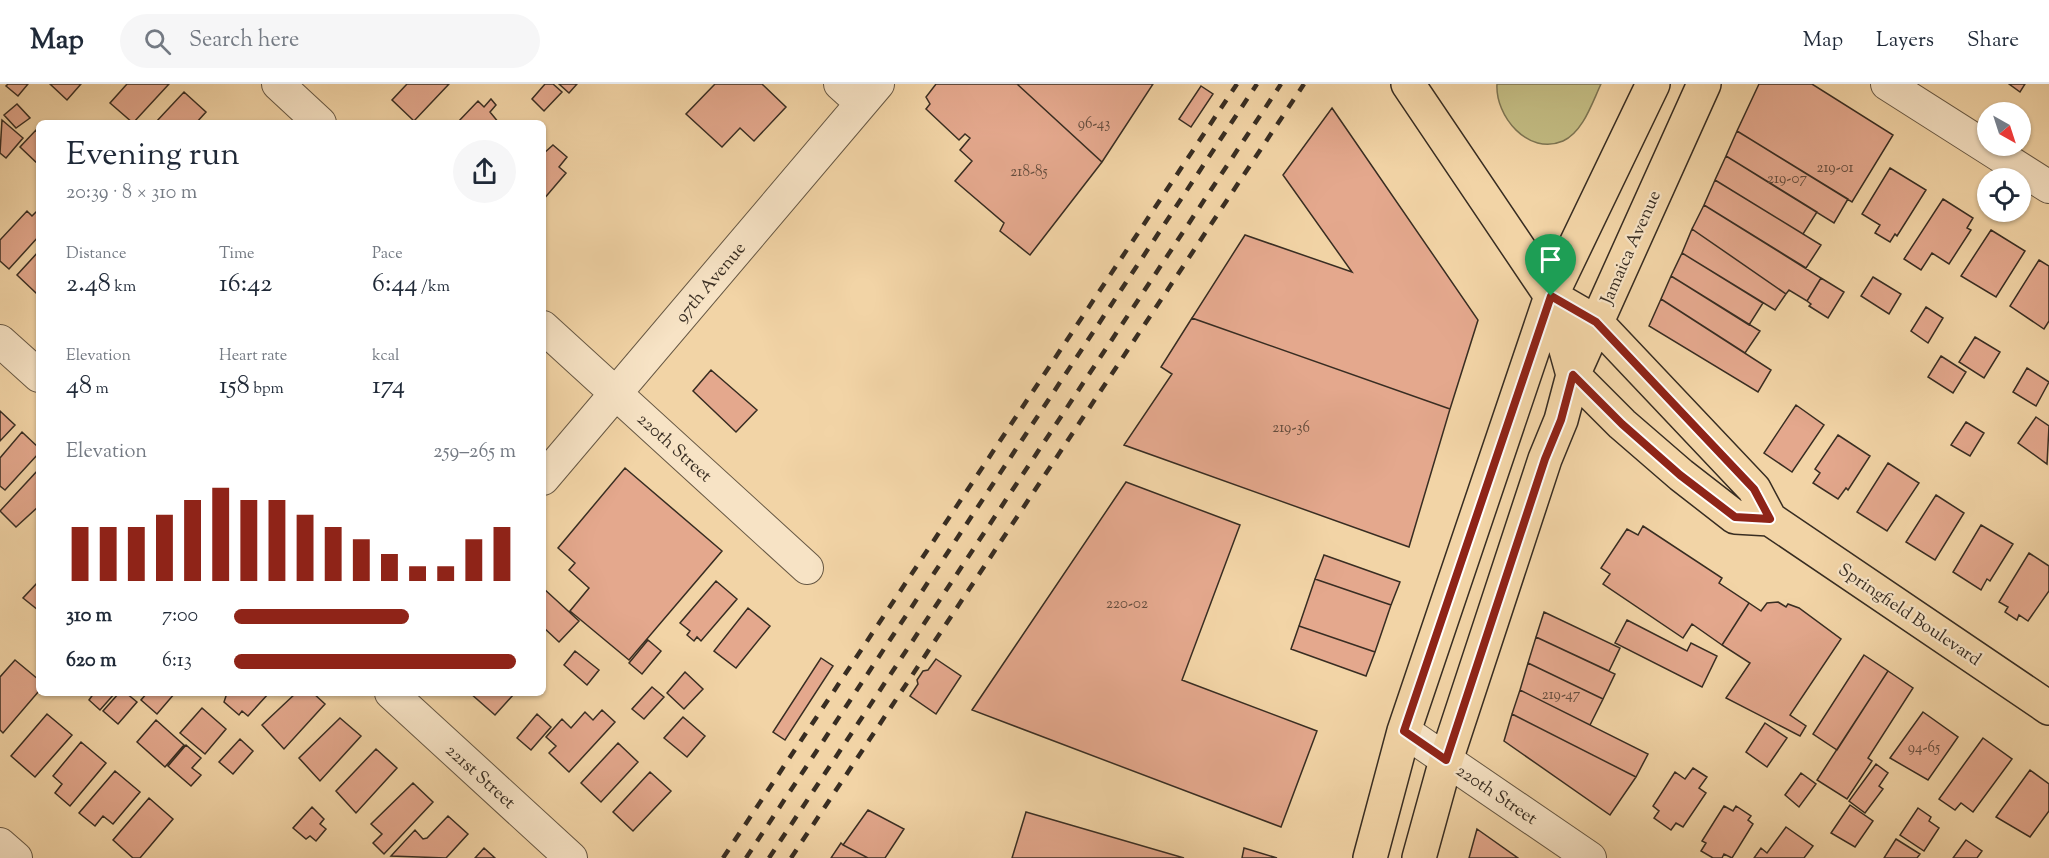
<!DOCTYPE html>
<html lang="en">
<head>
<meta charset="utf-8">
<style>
	body { margin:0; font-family:"Sorts Mill Goudy",serif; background:#f6f6f7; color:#1f2937; height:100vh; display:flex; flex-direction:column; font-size:22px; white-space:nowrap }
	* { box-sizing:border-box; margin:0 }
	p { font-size:20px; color:#747a83 }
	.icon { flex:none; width:33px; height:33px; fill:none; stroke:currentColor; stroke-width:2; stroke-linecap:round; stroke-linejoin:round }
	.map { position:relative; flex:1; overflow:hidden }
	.details { position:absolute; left:36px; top:36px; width:510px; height:576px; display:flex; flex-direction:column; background:#fff; border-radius:9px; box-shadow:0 2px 4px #0004 }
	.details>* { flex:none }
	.needle { width:39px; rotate:141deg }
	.buttons { position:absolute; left:1977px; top:18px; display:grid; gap:12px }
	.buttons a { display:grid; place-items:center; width:54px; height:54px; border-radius:50%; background:#fff; box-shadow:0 2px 4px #0004; font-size:30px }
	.pin { position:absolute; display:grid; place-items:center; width:51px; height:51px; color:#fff; margin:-62px -26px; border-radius:50% 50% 50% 0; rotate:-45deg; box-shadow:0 0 6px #0007 }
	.pin .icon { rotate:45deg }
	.round { display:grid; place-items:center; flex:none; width:63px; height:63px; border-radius:32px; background:#f6f6f7 }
	.overview { display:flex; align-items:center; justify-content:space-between; height:102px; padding:0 30px }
	h1 { font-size:33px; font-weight:600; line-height:45px }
	.metrics { display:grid; grid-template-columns:repeat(3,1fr); gap:9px; height:102px; padding:6px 30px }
	.metrics div { display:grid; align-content:center }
	.metrics b { font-size:26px; font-weight:600 }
	.metrics small { font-size:16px; font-weight:400 }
	.metrics p { font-size:16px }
	.chart { height:168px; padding:12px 30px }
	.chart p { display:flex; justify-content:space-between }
	.chart svg { width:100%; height:108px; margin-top:6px; stroke:#8f2418; stroke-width:6 }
	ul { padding:0 30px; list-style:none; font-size:20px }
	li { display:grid; grid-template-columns:96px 72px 1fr; align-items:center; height:45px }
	li i { height:15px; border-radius:8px; background:#8f2418 }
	header { display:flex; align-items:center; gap:36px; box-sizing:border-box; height:84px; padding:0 30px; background:#fff; border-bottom:2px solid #e0e1e3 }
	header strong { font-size:28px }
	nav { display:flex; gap:33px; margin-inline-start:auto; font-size:21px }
	.search { width:420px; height:54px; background:#f6f6f7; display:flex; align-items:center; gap:15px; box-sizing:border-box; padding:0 21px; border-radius:33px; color:#747a83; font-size:22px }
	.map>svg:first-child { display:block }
</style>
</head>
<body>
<header>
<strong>Map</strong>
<div class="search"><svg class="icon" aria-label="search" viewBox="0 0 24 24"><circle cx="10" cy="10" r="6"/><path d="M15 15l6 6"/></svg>Search here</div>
<nav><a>Map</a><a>Layers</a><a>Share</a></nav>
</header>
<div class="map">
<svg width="2049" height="774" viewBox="0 0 2049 774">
	<rect width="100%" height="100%" fill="#f2d4a6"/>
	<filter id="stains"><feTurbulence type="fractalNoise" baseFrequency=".00333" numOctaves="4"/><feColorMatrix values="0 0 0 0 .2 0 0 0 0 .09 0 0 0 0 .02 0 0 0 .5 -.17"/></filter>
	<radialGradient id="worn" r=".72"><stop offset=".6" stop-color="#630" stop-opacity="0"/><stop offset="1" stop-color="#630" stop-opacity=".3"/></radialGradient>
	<!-- green -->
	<path fill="#c2bb82" stroke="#7d7452" stroke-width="1.5" d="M 1497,0 L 1601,0 C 1592,19 1583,48 1563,57 C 1528,72 1495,32 1497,0 Z"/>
	<!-- building -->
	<path fill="#e4a88d" stroke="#382d22" stroke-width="1.5" d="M 8,0 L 28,0 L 18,12 L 6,2 Z
		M 50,0 L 81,0 L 67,16 Z
		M 127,0 L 169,0 L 133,39 L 110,19 Z
		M 407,0 L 449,0 L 414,37 L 392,16 Z
		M 545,0 L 553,0 L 562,8 L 544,27 L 532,15 Z
		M 559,0 L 577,0 L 569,9 Z
		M 715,0 L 762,0 L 786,23 L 754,57 L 740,44 L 722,63 L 686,30 Z
		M 936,0 L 1017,0 L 1102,78 L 1030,171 L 1000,147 L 1004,139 L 955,97 L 972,77 L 960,66 L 970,54 L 965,50 L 959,56 L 926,25 L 930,20 L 926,13 Z
		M 1017,0 L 1153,0 L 1102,78 Z
		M 1759,0 L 1812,0 L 1893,51 L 1852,118 L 1737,47 Z
		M 2009,0 L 2025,0 L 2020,8 Z
		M 1201,2 L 1213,10 L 1191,43 L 1179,35 Z
		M 184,8 L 206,28 L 196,39 L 155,39 Z
		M 491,15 L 496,21 L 490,28 L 499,39 L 457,39 L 478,17 L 484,23 Z
		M 17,20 L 30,34 L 16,44 L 4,31 Z
		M 1332,24 L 1478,236 L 1450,325 L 1192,234 L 1245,151 L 1352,188 L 1283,91 Z
		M 2,36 L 23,54 L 6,74 L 0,69 Z
		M 36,46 L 39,49 L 39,81 L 20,63 Z
		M 1737,47 L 1848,115 L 1834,139 L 1726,72 Z
		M 553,61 L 567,73 L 559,83 L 566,89 L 543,116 L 543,70 Z
		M 1726,72 L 1817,128 L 1803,150 L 1715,96 Z
		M 1890,84 L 1926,106 L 1897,152 L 1895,150 L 1890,158 L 1875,149 L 1880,141 L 1862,130 Z
		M 1715,96 L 1821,161 L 1806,184 L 1704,121 Z
		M 1943,115 L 1973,134 L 1967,144 L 1971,146 L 1949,180 L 1932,169 L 1921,186 L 1904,175 Z
		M 1704,121 L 1821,194 L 1807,217 L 1789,206 L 1786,210 L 1692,145 Z
		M 39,125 L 39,152 L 9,185 L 0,177 L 0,156 L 27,127 L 32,132 Z
		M 1692,145 L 1786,210 L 1775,226 L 1682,169 Z
		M 1991,146 L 2025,167 L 1996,213 L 1961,192 Z
		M 39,167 L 39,206 L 36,209 L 17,191 Z
		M 1682,169 L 1763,219 L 1749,241 L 1671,192 Z
		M 2039,176 L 2049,182 L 2049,237 L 2044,245 L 2010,222 Z
		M 1671,192 L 1760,247 L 1745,269 L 1661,215 Z
		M 1873,193 L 1901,210 L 1889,230 L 1861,212 Z
		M 1821,194 L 1844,208 L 1828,234 L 1809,222 L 1811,220 L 1807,217 Z
		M 1661,215 L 1771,286 L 1758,308 L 1649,242 Z
		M 1926,223 L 1943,234 L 1928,259 L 1911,247 Z
		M 1192,234 L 1450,325 L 1409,463 L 1124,361 L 1172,290 L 1161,283 Z
		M 1975,253 L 2000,268 L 1984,294 L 1959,278 Z
		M 1941,272 L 1966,288 L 1953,309 L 1928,293 Z
		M 2027,284 L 2049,298 L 2036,322 L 2013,308 Z
		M 711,286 L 757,326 L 736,348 L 693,307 Z
		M 1796,321 L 1824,341 L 1792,388 L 1764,369 Z
		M 0,327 L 15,341 L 0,357 Z
		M 2036,333 L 2049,342 L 2047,380 L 2018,359 Z
		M 1966,338 L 1984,349 L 1970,372 L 1951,361 Z
		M 22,348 L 39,364 L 39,369 L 5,406 L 0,402 L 0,374 Z
		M 1838,351 L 1870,372 L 1848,406 L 1846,404 L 1838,415 L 1813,399 L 1820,389 L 1815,385 Z
		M 1888,379 L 1919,399 L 1887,447 L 1857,428 Z
		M 625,384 L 722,467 L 629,576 L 570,527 L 589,504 L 569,486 L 575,479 L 558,464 Z
		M 39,385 L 39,422 L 16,443 L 0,427 Z
		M 1126,398 L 1240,441 L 1182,596 L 1317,647 L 1281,743 L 972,626 Z
		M 1936,411 L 1964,429 L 1935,476 L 1906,458 Z
		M 1981,441 L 2013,460 L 1990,497 L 1987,495 L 1981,506 L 1953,488 Z
		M 1643,442 L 1722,494 L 1719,499 L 1749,519 L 1722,561 L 1692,540 L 1683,554 L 1603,500 L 1610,490 L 1601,484 L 1627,445 L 1638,451 Z
		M 2029,469 L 2049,482 L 2049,507 L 2028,537 L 2019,531 L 2017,536 L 2005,528 L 2008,523 L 1999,518 Z
		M 1324,471 L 1400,498 L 1391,521 L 1315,495 Z
		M 1315,495 L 1391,521 L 1375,568 L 1299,542 Z
		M 39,497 L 39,525 L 38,526 L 23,514 Z
		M 716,497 L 737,515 L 701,557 L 697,553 L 694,557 L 687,551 L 690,547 L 680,539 Z
		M 543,504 L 579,537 L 559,558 L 543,543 Z
		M 1778,518 L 1786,523 L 1788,520 L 1799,524 L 1841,555 L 1790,631 L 1806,642 L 1800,652 L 1726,614 L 1750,579 L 1722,561 L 1749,519 L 1761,527 L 1767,519 Z
		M 748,524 L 770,542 L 736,584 L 714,567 Z
		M 1544,528 L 1620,564 L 1609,587 L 1536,553 Z
		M 1627,536 L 1687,567 L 1691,559 L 1717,572 L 1702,603 L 1615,559 Z
		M 1299,542 L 1375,568 L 1366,592 L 1291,565 Z
		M 1536,553 L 1615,590 L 1603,615 L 1528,579 Z
		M 648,556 L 661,567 L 642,590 L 629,579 Z
		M 575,567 L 599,586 L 587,601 L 564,581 Z
		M 1864,571 L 1888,587 L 1837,666 L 1813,650 Z
		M 821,574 L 833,582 L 785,656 L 773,648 Z
		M 936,575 L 961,592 L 936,630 L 910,612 L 918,600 L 917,596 L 923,587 L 928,586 Z
		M 15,576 L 39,596 L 39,607 L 3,649 L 0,646 L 0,593 Z
		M 1528,579 L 1603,615 L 1590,641 L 1520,606 Z
		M 1888,587 L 1913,604 L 1868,674 L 1872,677 L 1847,715 L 1817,696 Z
		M 685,588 L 703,605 L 684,625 L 667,609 Z
		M 652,603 L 664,613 L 644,635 L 632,625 Z
		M 1520,606 L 1648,670 L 1636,693 L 1512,630 Z
		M 94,609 L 115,609 L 100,626 L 89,616 Z
		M 119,609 L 126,609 L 137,618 L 118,640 L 103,627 Z
		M 147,609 L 175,609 L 157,630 L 141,616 Z
		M 227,609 L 269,609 L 248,632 L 242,627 L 239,631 L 224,618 Z
		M 296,609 L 313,609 L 325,620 L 284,665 L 262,641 Z
		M 470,609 L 513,609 L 514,610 L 495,631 Z
		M 202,624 L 226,645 L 205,670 L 180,649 Z
		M 602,626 L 615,638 L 569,688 L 549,669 L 556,662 L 546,653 L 562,635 L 571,644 L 585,628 L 593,636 Z
		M 1923,628 L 1958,653 L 1928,696 L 1890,674 Z
		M 47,630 L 72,651 L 35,693 L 11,672 Z
		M 537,630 L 551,643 L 531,666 L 517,654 Z
		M 1512,630 L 1636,693 L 1610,731 L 1504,657 Z
		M 683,633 L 705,652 L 687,673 L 664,654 Z
		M 340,634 L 361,652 L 320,697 L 299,674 Z
		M 156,636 L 184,661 L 165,683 L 137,658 Z
		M 1765,639 L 1787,654 L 1767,683 L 1746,668 Z
		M 1983,654 L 2012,675 L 1973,728 L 1961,719 L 1955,726 L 1939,715 Z
		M 240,655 L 253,667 L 233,690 L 219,678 Z
		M 81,658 L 106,679 L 70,722 L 55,709 L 62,700 L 53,692 Z
		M 618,659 L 638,678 L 601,718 L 581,699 Z
		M 186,661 L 201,674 L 192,684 L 201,691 L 191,702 L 168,682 Z
		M 376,665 L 397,684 L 356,729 L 336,707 Z
		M 1876,680 L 1888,689 L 1879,702 L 1883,705 L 1865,729 L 1849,717 Z
		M 1693,684 L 1707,693 L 1699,704 L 1706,709 L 1683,743 L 1676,739 L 1671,746 L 1654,734 L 1659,727 L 1653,722 L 1675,688 L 1685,695 Z
		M 2030,686 L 2049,700 L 2049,727 L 2030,753 L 1996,733 Z
		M 115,687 L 140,708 L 113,740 L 103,732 L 95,742 L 79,729 Z
		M 650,688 L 671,707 L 633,747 L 613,728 Z
		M 1801,689 L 1816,700 L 1799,723 L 1785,711 Z
		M 413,699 L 433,718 L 384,770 L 373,759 L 382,750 L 371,740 Z
		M 149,714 L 173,735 L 140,774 L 133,774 L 113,756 Z
		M 1850,721 L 1873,737 L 1855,763 L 1831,749 Z
		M 1724,722 L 1733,727 L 1736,722 L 1751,732 L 1748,736 L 1753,740 L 1732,774 L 1724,770 L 1722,774 L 1713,774 L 1701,767 L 1706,759 L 1702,757 Z
		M 312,723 L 324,735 L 320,740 L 326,745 L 316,757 L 310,752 L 306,755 L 293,744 Z
		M 1918,724 L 1931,733 L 1929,737 L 1939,744 L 1924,767 L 1900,751 Z
		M 868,726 L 904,745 L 885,774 L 868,774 L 843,761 Z
		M 1026,728 L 1184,774 L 1012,774 Z
		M 448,732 L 468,750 L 446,774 L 391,772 L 415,746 L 423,755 L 427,754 Z
		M 1786,743 L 1813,762 L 1804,774 L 1754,774 L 1761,764 L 1767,769 Z
		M 1477,745 L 1518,774 L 1469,774 Z
		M 1896,755 L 1920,770 L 1917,774 L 1884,774 Z
		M 1966,756 L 1982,767 L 1977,774 L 1953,774 Z
		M 841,759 L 843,761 L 868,774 L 831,774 Z
		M 484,764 L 495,774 L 475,774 Z
		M 1244,764 L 1277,774 L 1242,774 Z"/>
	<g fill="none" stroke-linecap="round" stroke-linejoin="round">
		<!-- minor casing -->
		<g stroke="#665743" stroke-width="34">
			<path id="minor" d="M 278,0 L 320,39
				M 840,0 L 861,19
				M 1887,0 L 2049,103
				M 543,243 L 807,484
				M 0,257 L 39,292
				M 543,395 L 878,0
				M 391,609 L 571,774
				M 1404,647 L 1590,774
				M 0,760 L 16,774"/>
		</g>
		<!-- major casing -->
		<g stroke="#382d22" stroke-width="36">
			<path id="major" d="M 1408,0 L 1551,212 L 1573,291 L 1622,340 L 1681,391 L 1735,433 L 1770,435
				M 1551,212 L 1596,238 L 1754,405 L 1770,435 L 2049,624
				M 1370,774 L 1404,647 L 1551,212 L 1653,0
				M 1419,774 L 1446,676 L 1545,375 L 1561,336 L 1573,291 L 1704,0"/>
		</g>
		<!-- minor -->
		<use href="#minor" stroke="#f7e3c5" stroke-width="32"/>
		<!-- major -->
		<use href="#major" stroke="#f2d4a6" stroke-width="33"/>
		<!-- rail -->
		<path stroke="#382d22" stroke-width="4.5" stroke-dasharray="10 10" stroke-linecap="butt" d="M 723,774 L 1237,0
			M 746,774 L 1257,0
			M 769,774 L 1281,0
			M 791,774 L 1304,0"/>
	</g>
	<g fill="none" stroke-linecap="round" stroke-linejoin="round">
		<!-- route casing -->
		<g stroke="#fff" stroke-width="12">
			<path id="route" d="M 1551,212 L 1596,238 L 1754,405 L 1770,435 L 1735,433 L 1680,391 L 1622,340 L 1573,291 L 1561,336 L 1545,375 L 1446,676 L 1404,647 Z"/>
		</g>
		<!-- route -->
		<use href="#route" stroke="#8f2418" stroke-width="8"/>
	</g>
	<g text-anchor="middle" stroke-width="4.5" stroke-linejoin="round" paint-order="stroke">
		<!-- number labels -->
		<g font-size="15" fill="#634c3d">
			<text x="1094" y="44">96-43</text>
			<text x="1835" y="88">219-01</text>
			<text x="1029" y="92">218-85</text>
			<text x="1787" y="99">219-07</text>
			<text x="1291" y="348">219-36</text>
			<text x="1127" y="524">220-02</text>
			<text x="1561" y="615">219-47</text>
			<text x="1924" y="668">94-65</text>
		</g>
		<!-- street labels -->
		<g font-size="18" fill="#382d22" stroke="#f7e3c5">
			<text transform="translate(1630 163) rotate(-66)" y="6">Jamaica Avenue</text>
			<text transform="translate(710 198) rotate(-50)" y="6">97th Avenue</text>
			<text transform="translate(675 363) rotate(42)" y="6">220th Street</text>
			<text transform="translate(1910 530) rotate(34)" y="6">Springfield Boulevard</text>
			<text transform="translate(481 692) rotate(42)" y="6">221st Street</text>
			<text transform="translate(1497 710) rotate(34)" y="6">220th Street</text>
		</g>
	</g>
	<rect width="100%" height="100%" filter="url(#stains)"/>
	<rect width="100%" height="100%" fill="url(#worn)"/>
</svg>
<div class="buttons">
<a><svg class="needle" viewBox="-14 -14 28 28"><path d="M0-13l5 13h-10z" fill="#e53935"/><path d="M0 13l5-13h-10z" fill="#747a83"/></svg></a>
<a><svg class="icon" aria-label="locate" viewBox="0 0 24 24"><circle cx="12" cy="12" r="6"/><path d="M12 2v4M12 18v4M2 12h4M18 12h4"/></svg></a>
</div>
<div class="pin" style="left:1551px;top:212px;background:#1e9e55"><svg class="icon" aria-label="arrive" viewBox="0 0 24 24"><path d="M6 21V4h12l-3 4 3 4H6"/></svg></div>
<section class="details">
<div class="overview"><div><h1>Evening run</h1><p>20:39 · 8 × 310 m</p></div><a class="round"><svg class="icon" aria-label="share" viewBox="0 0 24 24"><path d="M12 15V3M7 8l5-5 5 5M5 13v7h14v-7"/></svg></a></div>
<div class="metrics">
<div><p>Distance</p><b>2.48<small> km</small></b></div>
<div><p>Time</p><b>16:42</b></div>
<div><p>Pace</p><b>6:44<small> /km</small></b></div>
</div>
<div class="metrics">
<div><p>Elevation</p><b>48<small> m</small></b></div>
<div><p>Heart rate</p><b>158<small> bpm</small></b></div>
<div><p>kcal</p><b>174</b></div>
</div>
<div class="chart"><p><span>Elevation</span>259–265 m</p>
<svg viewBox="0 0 160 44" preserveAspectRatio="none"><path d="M5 44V22M15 44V22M25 44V22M35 44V17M45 44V11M55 44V6M65 44V11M75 44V11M85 44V17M95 44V22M105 44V27M115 44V33M125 44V38M135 44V38M145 44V27M155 44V22"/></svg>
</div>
<ul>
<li><b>310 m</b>7:00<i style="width:62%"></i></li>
<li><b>620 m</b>6:13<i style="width:100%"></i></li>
</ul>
</section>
</div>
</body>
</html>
